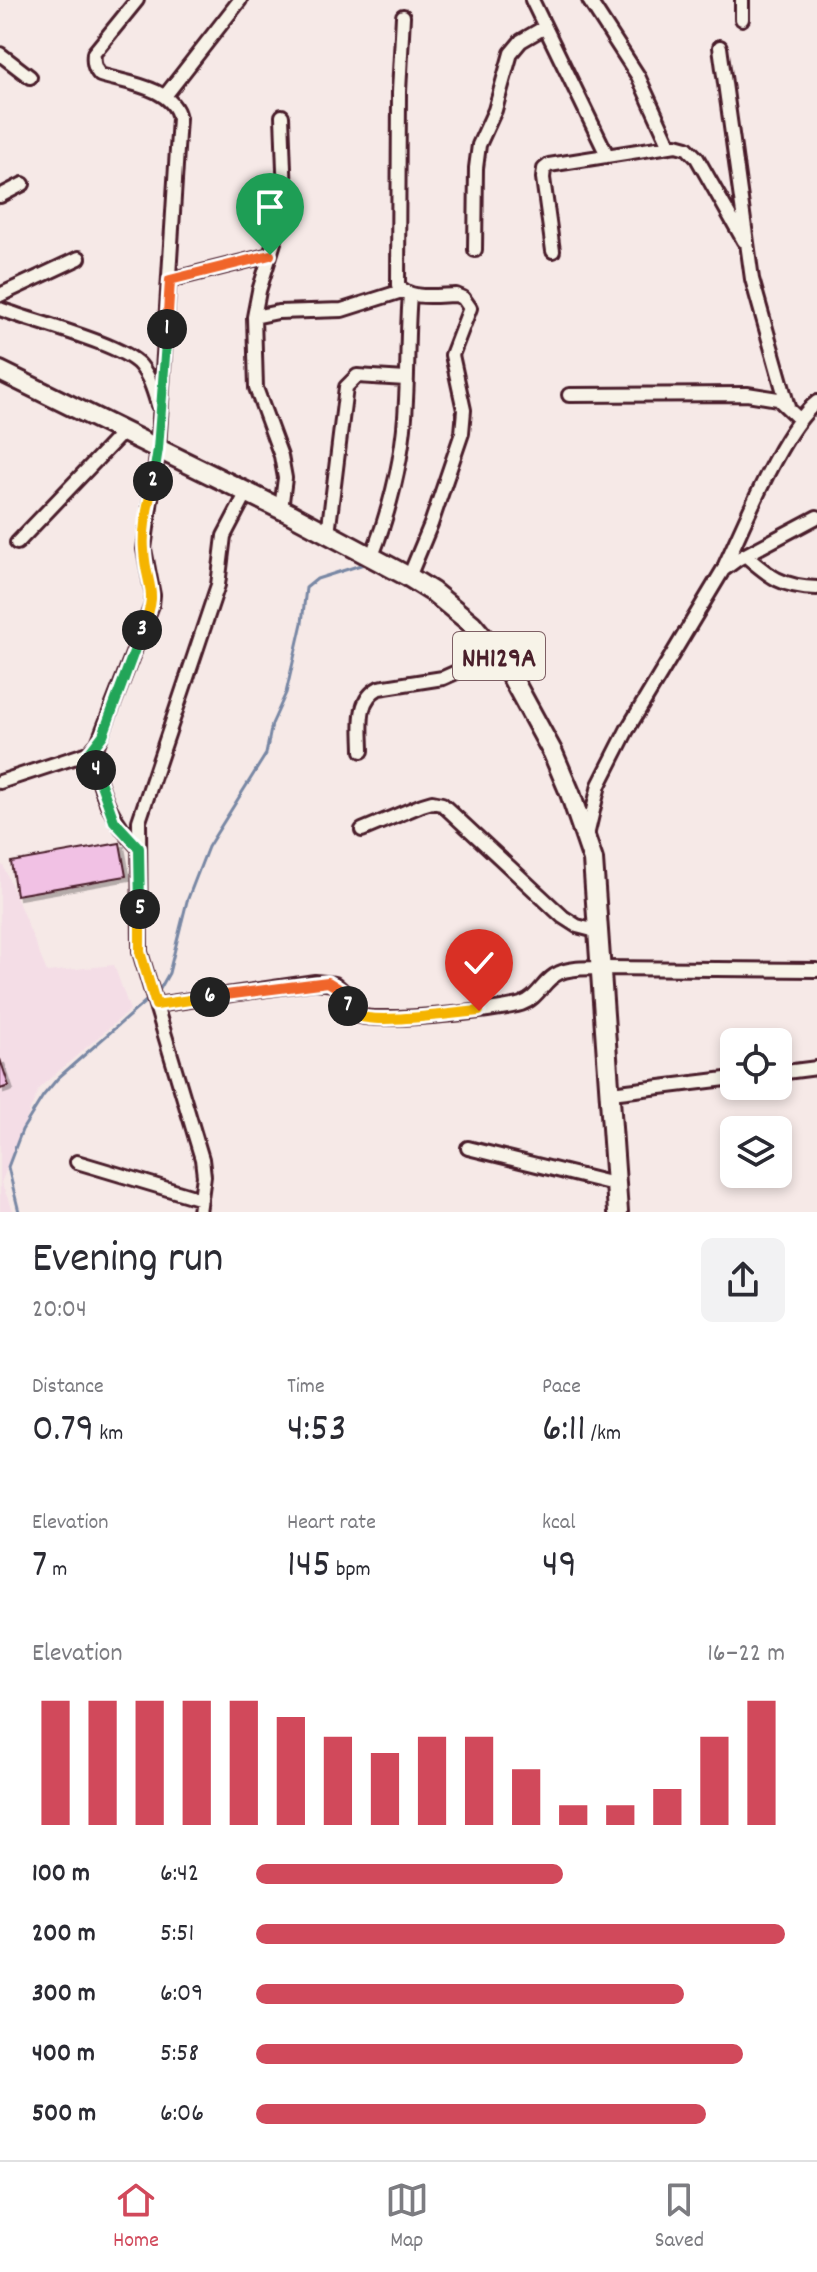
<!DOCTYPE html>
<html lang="en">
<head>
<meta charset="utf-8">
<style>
	body { margin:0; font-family:Dekko,sans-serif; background:#f2f2f3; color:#2b2b33; height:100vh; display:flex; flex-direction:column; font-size:30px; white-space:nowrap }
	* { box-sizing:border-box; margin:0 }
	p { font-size:26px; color:#7c7c81 }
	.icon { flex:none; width:44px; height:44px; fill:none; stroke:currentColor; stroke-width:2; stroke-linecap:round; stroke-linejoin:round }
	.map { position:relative; height:1212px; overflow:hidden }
	.drawer { display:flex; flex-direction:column; background:#fff; flex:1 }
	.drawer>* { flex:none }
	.controls { position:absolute; left:720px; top:1028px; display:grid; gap:16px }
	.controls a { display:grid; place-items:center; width:72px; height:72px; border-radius:12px; background:#fff; box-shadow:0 4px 12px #0003; font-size:40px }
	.pin { position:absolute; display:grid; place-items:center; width:68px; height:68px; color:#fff; margin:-82px -34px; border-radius:50% 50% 50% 0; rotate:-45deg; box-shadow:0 0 8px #0007 }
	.pin .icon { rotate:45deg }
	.km { position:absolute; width:40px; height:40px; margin:-20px; border-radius:50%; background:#222; color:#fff; font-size:22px; line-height:40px; text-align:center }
	.round { display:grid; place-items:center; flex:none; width:84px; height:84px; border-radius:12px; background:#f2f2f3 }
	.head { display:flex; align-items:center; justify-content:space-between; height:136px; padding:0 32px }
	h1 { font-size:44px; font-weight:600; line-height:60px }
	.figures { display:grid; grid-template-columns:repeat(3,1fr); gap:12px; height:136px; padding:8px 32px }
	.figures div { display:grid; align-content:center }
	.figures b { font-size:40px; font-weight:600 }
	.figures small { font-size:22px; font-weight:400 }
	.figures p { font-size:22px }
	.chart { height:224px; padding:16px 32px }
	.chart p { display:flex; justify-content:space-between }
	.chart svg { width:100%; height:144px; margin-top:8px; stroke:#d1495b; stroke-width:6 }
	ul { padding:0 32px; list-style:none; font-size:26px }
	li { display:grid; grid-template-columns:128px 96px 1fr; align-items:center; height:60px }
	li i { height:20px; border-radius:10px; background:#d1495b }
	.menu { display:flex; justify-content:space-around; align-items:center; height:112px; border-top:2px solid #e1e1e2; background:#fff; font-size:22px; color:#7c7c81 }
	.menu a { display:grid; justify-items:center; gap:4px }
	.menu .selected { color:#d1495b }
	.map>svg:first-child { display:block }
</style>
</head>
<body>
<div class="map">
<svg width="817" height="1212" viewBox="0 0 817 1212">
	<defs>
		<filter id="shadow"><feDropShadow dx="4" dy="4" stdDeviation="0" flood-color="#0004"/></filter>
	</defs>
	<rect width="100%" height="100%" fill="#f6e9e7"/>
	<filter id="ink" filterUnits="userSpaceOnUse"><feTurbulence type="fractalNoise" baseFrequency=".0125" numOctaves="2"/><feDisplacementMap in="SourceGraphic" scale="16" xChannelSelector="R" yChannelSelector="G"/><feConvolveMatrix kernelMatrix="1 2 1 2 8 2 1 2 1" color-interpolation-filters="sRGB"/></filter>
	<g filter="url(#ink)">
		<!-- built -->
		<path fill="#f4dde6" d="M 3,865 L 47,972 L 114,965 L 130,1010 L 39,1088 L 1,1183 L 14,1212 L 0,1212 L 0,866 Z"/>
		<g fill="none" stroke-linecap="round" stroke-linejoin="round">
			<!-- stream -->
			<path stroke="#7887a4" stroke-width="3" d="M 160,989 L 169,973 L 187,901 L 208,847 L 266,754 L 272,724 L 286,693 L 302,623 L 306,588 L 317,579 L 367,563
				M 19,1212 L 8,1167 L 22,1130 L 43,1096 L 58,1078 L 146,1001"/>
		</g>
		<!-- building -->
		<path fill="#f1c1e4" stroke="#4a1f2b" stroke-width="2" filter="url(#shadow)" d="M 120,843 L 126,876 L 16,895 L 11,862 Z
			M 0,1059 L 9,1086 L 0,1089 Z"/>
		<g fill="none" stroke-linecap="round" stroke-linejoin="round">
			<!-- minor casing -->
			<g stroke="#4a1f2b" stroke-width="18">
				<path id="minor" d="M 532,0 L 607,155
					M 589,0 L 638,76 L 670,146
					M 403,16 L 399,92 L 398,285 C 409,301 439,295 456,295 L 463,298 L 470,308 L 452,355 L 464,410 L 462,433 L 431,524 L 409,577
					M 742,19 L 742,0
					M 720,47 L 752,279 L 788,407
					M 0,54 L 30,77
					M 165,96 L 240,0
					M 0,196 L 23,184
					M 475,250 L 476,168 L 479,145 L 495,110 L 511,53 L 521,41 L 545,27
					M 553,251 L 543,178 L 544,169 L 549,165 L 676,145 L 687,148 L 697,158 L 744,241
					M 170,280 L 270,255
					M 0,295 L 79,258
					M 0,309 C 31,321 122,344 140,365 C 150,377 154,392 158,405
					M 254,317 L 278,312 L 342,310 L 402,291
					M 569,395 L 747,394 L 778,399 L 800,420
					M 281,509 L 285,478 L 281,456 L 256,388 L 254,317 L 259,291 L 280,223 L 285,196 L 282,116
					M 328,534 L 346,387 L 357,376 L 406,379
					M 17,543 L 123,432
					M 745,555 C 770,577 782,587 817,588
					M 372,556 C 391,507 404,453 406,400 C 408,364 407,330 410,294
					M 725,565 C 745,523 782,429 817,402
					M 362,751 C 362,728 356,700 379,688 L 443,678 L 497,654
					M 90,752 C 103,794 107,815 139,848
					M 0,782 L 79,756 L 90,752 L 98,743 L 152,605 L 153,595 L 144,549 L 158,449 L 179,118 C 173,87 126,83 100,75 C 94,68 93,62 94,53 L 137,0
					M 362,830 L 422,805 L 432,802 L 442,804 L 563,917 L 577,926 L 600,932
					M 587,836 L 599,785 L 627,730 L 723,570 L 738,559 L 817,517
					M 156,1005 L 315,982 L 335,984 L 344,992 C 346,1000 347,1010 354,1014 C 371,1025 498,1011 521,1004 C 539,998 544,979 559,973 C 571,967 589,969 602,968 L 817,970
					M 778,1073 L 817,1068
					M 611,1093 L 734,1078
					M 468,1148 L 618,1185
					M 77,1162 L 201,1199
					M 199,1212 L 204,1176 L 202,1159 L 140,952 L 139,821 L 218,585 L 224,536 L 247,492"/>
			</g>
			<!-- highway casing -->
			<g stroke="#4a1f2b" stroke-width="24">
				<path id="highway" d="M 0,371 L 291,514 L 409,577 L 433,592 L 472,624 L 503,661 L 553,753 L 570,793 L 593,860 L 618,1212"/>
			</g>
			<!-- minor -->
			<use href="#minor" stroke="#f7f3e8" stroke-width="12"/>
			<!-- highway -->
			<use href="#highway" stroke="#f7f3e8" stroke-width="18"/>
		</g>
	</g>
	<g fill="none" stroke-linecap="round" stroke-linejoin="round" filter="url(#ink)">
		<!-- split-1 casing -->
		<g stroke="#fff" stroke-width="16">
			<path id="split-1" d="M 167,329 L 170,280 L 270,255"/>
		</g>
		<!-- split-2 casing -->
		<g stroke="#fff" stroke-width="16">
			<path id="split-2" d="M 153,481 L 158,449 L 167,329"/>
		</g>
		<!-- split-3 casing -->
		<g stroke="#fff" stroke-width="16">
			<path id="split-3" d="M 142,630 C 160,588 146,589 144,550 C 142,527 149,503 153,481"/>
		</g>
		<!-- split-4 casing -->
		<g stroke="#fff" stroke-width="16">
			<path id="split-4" d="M 96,770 L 90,752 L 103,735 L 142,630"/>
		</g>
		<!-- split-5 casing -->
		<g stroke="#fff" stroke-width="16">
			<path id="split-5" d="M 96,770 L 114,821 L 139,848 L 140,909"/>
		</g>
		<!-- split-6 casing -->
		<g stroke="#fff" stroke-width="16">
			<path id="split-6" d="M 140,909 L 140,952 L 156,1005 L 210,997"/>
		</g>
		<!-- split-7 casing -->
		<g stroke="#fff" stroke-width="16">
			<path id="split-7" d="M 210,997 L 328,982 L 344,992 L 348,1006"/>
		</g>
		<!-- split-8 casing -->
		<g stroke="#fff" stroke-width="16">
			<path id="split-8" d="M 348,1006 C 351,1010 351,1013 356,1015 C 375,1025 455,1013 479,1011"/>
		</g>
		<!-- split-1 -->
		<use href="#split-1" stroke="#f0652b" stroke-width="10"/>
		<!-- split-2 -->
		<use href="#split-2" stroke="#22a559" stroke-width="10"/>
		<!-- split-3 -->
		<use href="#split-3" stroke="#f5b400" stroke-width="10"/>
		<!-- split-4 -->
		<use href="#split-4" stroke="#22a559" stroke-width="10"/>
		<!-- split-5 -->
		<use href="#split-5" stroke="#22a559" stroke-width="10"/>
		<!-- split-6 -->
		<use href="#split-6" stroke="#f5b400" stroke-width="10"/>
		<!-- split-7 -->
		<use href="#split-7" stroke="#f0652b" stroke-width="10"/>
		<!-- split-8 -->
		<use href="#split-8" stroke="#f5b400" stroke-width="10"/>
	</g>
	<g text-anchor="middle" stroke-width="8" stroke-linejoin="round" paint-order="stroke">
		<!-- shield labels -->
		<rect fill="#f7f3e8" stroke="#7e5f64" stroke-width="2" x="453" y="632" width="92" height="48" rx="6"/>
		<g font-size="28" font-weight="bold" fill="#4a1f2b">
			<text x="499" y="666">NH129A</text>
		</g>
	</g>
</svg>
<div class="controls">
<a><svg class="icon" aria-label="locate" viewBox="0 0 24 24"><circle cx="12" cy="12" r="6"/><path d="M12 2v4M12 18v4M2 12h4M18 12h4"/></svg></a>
<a><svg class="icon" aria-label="layers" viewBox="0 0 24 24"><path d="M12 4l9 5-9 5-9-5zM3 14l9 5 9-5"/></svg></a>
</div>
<div class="pin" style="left:270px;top:255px;background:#1e9e55"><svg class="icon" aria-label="arrive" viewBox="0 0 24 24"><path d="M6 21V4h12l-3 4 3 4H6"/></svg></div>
<div class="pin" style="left:479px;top:1011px;background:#d93025"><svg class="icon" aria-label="check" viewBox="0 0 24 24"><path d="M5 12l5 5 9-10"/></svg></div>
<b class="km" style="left:167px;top:329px">1</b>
<b class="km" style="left:153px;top:481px">2</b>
<b class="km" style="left:142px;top:630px">3</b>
<b class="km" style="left:96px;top:770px">4</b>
<b class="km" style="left:140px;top:909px">5</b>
<b class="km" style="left:210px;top:997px">6</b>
<b class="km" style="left:348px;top:1006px">7</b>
</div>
<section class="drawer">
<div class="head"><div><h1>Evening run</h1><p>20:04</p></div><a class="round"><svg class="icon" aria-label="share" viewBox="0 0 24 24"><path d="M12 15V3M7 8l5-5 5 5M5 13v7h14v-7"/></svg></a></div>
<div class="figures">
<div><p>Distance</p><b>0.79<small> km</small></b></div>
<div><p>Time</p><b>4:53</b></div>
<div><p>Pace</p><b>6:11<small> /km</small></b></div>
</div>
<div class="figures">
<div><p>Elevation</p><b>7<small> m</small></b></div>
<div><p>Heart rate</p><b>145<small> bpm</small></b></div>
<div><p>kcal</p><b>49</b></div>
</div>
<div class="chart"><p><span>Elevation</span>16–22 m</p>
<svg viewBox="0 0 160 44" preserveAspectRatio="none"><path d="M5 44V6M15 44V6M25 44V6M35 44V6M45 44V6M55 44V11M65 44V17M75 44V22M85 44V17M95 44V17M105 44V27M115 44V38M125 44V38M135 44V33M145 44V17M155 44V6"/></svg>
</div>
<ul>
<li><b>100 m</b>6:42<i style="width:58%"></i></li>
<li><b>200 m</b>5:51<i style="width:100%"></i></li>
<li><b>300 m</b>6:09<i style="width:81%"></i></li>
<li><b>400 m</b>5:58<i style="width:92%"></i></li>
<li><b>500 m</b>6:06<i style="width:85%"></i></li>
</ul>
</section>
<nav class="menu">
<a class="selected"><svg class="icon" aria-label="home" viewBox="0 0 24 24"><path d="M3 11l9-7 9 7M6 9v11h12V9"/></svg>Home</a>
<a><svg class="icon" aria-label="map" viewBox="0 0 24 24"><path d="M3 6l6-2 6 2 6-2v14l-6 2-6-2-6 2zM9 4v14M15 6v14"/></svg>Map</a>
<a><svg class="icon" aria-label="saved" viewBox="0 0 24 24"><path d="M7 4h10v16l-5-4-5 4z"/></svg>Saved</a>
</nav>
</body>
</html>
